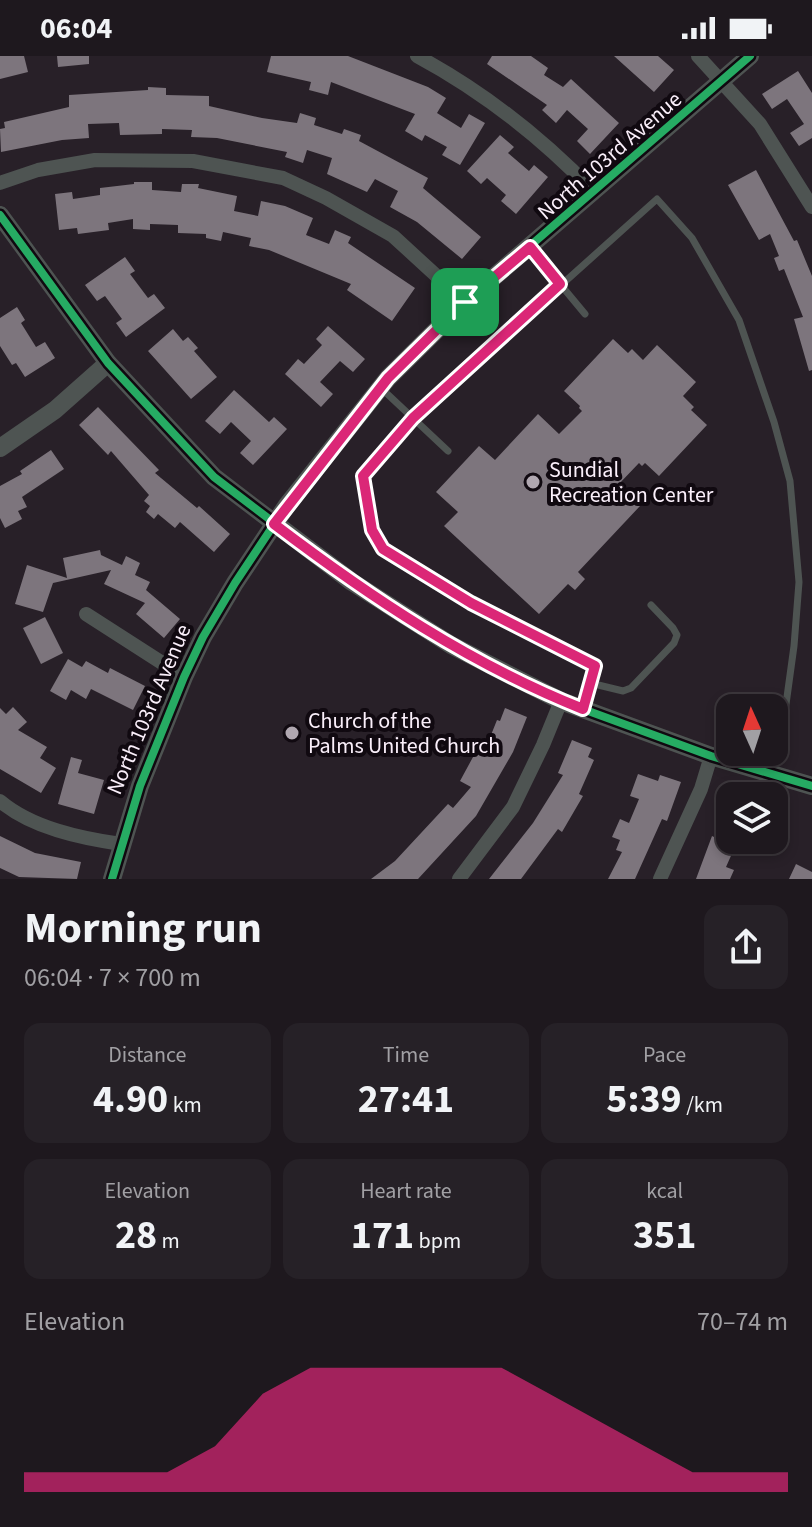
<!DOCTYPE html>
<html lang="en">
<head>
<meta charset="utf-8">
<style>
	body { margin:0; font-family:"Source Sans 3",sans-serif; background:#262127; color:#f1f3f6; height:100vh; display:flex; flex-direction:column; font-size:30px; white-space:nowrap }
	* { box-sizing:border-box; margin:0 }
	p { font-size:26px; color:#a1a0a4 }
	.icon { flex:none; width:44px; height:44px; fill:none; stroke:currentColor; stroke-width:2; stroke-linecap:round; stroke-linejoin:round }
	.map { position:relative; height:823px; overflow:hidden }
	.side { display:flex; flex-direction:column; background:#1e181e; flex:1 }
	.side>* { flex:none }
	.needle { width:52px; rotate:357deg }
	.tools { position:absolute; left:716px; top:638px; display:grid; gap:16px }
	.tools a { display:grid; place-items:center; width:72px; height:72px; border-radius:16px; background:#1e181e; box-shadow:0 4px 12px #0003,0 0 0 2px #3c373c; font-size:40px }
	.pin { position:absolute; display:grid; place-items:center; width:68px; height:68px; color:#fff; margin:-34px; border-radius:16px; box-shadow:0 4px 12px #0006 }
	.round { display:grid; place-items:center; flex:none; width:84px; height:84px; border-radius:16px; background:#262127 }
	.head { display:flex; align-items:center; justify-content:space-between; height:136px; padding:0 24px }
	h1 { font-size:44px; font-weight:700; line-height:60px }
	.figures { display:grid; grid-template-columns:repeat(3,1fr); gap:12px; height:136px; padding:8px 24px }
	.figures div { display:grid; align-content:center; border-radius:16px; background:#262127; text-align:center }
	.figures b { font-size:40px; font-weight:700 }
	.figures small { font-size:22px; font-weight:400 }
	.figures p { font-size:22px }
	.chart { height:224px; padding:16px 24px }
	.chart p { display:flex; justify-content:space-between }
	.chart svg { width:100%; height:144px; margin-top:8px; fill:#db2777; opacity:.7 }
	.status { display:flex; justify-content:space-between; align-items:center; height:56px; padding:0 40px; background:#1e181e; direction:ltr }
	.status svg { height:22px; fill:currentColor }
	.map>svg:first-child { display:block }
</style>
</head>
<body>
<div class="status"><b>06:04</b><svg viewBox="0 0 49 12"><path d="M0 12V9h3v3zM5 12V6h3v6zM10 12V3h3v9zM15 12V0h3v12zM26 1h20v11H26zM47 4h2v5h-2z"/></svg></div>
<div class="map">
<svg width="812" height="823" viewBox="0 0 812 823">
	<rect width="100%" height="100%" fill="#282028"/>
	<!-- building -->
	<path fill="#7d757d" d="M 0,0 L 24,0 L 28,16 L 0,23 Z
		M 57,0 L 89,0 L 89,8 L 58,11 Z
		M 271,0 L 348,0 L 428,31 L 446,42 L 437,57 L 461,72 L 469,58 L 485,67 L 460,109 L 442,99 L 447,91 L 425,79 L 422,85 L 405,75 L 415,58 L 331,26 L 328,39 L 309,34 L 311,26 L 267,16 Z
		M 492,0 L 531,0 L 548,12 L 544,19 L 563,31 L 571,23 L 619,67 L 590,98 L 577,85 L 588,73 L 567,54 L 556,67 L 542,54 L 547,49 L 487,8 Z
		M 614,0 L 658,0 L 674,14 L 654,36 Z
		M 798,15 L 812,37 L 812,82 L 799,90 L 790,77 L 804,68 L 787,43 L 772,53 L 762,38 Z
		M 148,31 L 166,32 L 166,39 L 209,40 L 209,50 L 262,62 L 297,67 L 300,57 L 316,62 L 314,69 L 342,78 L 344,73 L 361,79 L 359,85 L 428,122 L 423,132 L 481,181 L 462,203 L 417,166 L 390,151 L 398,135 L 375,123 L 367,136 L 327,118 L 332,102 L 307,94 L 303,107 L 285,101 L 287,96 L 217,82 L 191,81 L 192,74 L 162,73 L 162,78 L 120,79 L 119,67 L 88,68 L 89,82 L 62,84 L 1,96 L 0,73 L 5,72 L 4,66 L 69,51 L 69,39 L 148,34 Z
		M 500,79 L 514,91 L 508,97 L 529,115 L 534,109 L 548,121 L 516,158 L 501,145 L 506,139 L 487,122 L 481,128 L 467,115 Z
		M 756,114 L 794,185 L 797,184 L 812,220 L 812,314 L 809,315 L 794,263 L 803,261 L 784,213 L 779,215 L 774,202 L 779,200 L 770,178 L 759,184 L 728,129 Z
		M 134,126 L 152,126 L 152,134 L 181,136 L 182,128 L 199,128 L 198,132 L 237,140 L 234,155 L 258,160 L 261,145 L 285,150 L 313,162 L 306,179 L 329,188 L 335,174 L 351,181 L 348,187 L 415,232 L 392,265 L 347,234 L 351,228 L 269,194 L 249,190 L 251,182 L 223,176 L 221,185 L 206,182 L 206,178 L 178,177 L 178,169 L 150,168 L 150,174 L 133,173 L 133,163 L 108,167 L 109,174 L 78,178 L 77,172 L 59,174 L 55,138 L 72,136 L 73,143 L 100,139 L 100,132 L 134,128 Z
		M 125,201 L 135,215 L 130,218 L 148,242 L 154,238 L 165,252 L 126,281 L 116,267 L 122,263 L 105,240 L 97,245 L 85,229 Z
		M 17,251 L 25,264 L 21,267 L 36,291 L 45,286 L 55,302 L 25,321 L 16,307 L 12,309 L 0,290 L 0,262 Z
		M 328,270 L 365,303 L 353,316 L 340,305 L 320,326 L 333,338 L 321,351 L 285,318 L 298,303 L 304,308 L 322,289 L 316,283 Z
		M 173,273 L 183,285 L 188,281 L 198,292 L 194,295 L 217,321 L 191,343 L 148,295 Z
		M 613,283 L 628,297 L 632,293 L 643,304 L 657,289 L 696,326 L 683,340 L 694,351 L 691,354 L 707,369 L 659,420 L 645,407 L 642,410 L 639,407 L 618,429 L 640,450 L 578,516 L 585,523 L 575,534 L 568,528 L 539,558 L 444,470 L 458,456 L 436,436 L 479,390 L 495,404 L 538,358 L 559,378 L 582,355 L 579,352 L 580,350 L 564,335 Z
		M 234,334 L 269,366 L 274,361 L 287,373 L 253,409 L 240,397 L 251,385 L 231,366 L 220,378 L 205,365 Z
		M 98,351 L 159,414 L 155,417 L 197,452 L 199,450 L 230,478 L 214,496 L 180,466 L 175,472 L 158,458 L 154,463 L 146,456 L 150,450 L 144,445 L 149,439 L 111,395 L 108,399 L 79,369 Z
		M 51,394 L 64,413 L 22,441 L 27,451 L 18,455 L 22,463 L 5,472 L 0,462 L 0,430 L 22,418 L 20,415 Z
		M 100,494 L 101,499 L 122,509 L 126,500 L 140,507 L 135,519 L 150,526 L 146,534 L 180,563 L 164,582 L 136,558 L 145,547 L 104,528 L 111,514 L 53,527 L 43,556 L 15,548 L 27,509 L 67,522 L 63,502 Z
		M 45,561 L 63,597 L 41,608 L 23,572 Z
		M 68,603 L 82,611 L 86,605 L 108,617 L 110,612 L 145,630 L 133,654 L 91,633 L 86,643 L 71,634 L 66,644 L 50,635 Z
		M 13,651 L 27,666 L 18,674 L 47,691 L 40,702 L 56,712 L 41,737 L 0,713 L 0,652 L 6,658 Z
		M 505,652 L 527,661 L 513,696 L 476,760 L 418,823 L 371,823 L 395,805 L 448,748 L 453,752 L 471,731 L 460,725 L 479,690 L 485,694 L 497,664 L 500,665 Z
		M 572,684 L 592,692 L 588,701 L 594,704 L 579,738 L 583,740 L 562,776 L 558,773 L 521,823 L 489,823 L 533,767 L 563,719 L 558,717 Z
		M 71,701 L 82,704 L 78,717 L 104,724 L 94,758 L 58,748 Z
		M 638,718 L 658,725 L 660,719 L 681,726 L 667,765 L 662,763 L 635,823 L 608,823 L 622,796 L 616,794 L 620,784 L 612,781 L 620,763 L 629,767 L 639,743 L 630,740 Z
		M 729,748 L 730,784 L 738,784 L 726,811 L 734,814 L 730,823 L 696,823 L 712,780 L 716,782 Z
		M 0,780 L 35,797 L 81,806 L 77,823 L 19,821 L 0,812 Z
		M 796,808 L 812,816 L 812,823 L 789,823 Z"/>
	<g fill="none" stroke-linecap="round" stroke-linejoin="round">
		<!-- service -->
		<path stroke="#4e5452" stroke-width="7" d="M 531,193 L 585,258
			M 382,333 L 448,395
			M 590,627 L 623,635 L 631,632 L 674,587 L 677,579 L 673,572 L 651,549
			M 584,651 L 595,610 L 471,547 L 383,493 L 372,474 L 363,420 L 413,362 L 657,143 L 692,182 L 739,264 L 774,366 L 790,425 L 799,526 L 794,590 L 783,670 L 769,715"/>
		<!-- minor -->
		<path stroke="#4e5452" stroke-width="14" d="M 417,0 C 484,36 541,81 594,136
			M 698,0 L 760,68 L 812,151
			M 0,127 L 38,114 L 95,104 L 193,105 L 283,122 L 326,142 L 393,180 L 465,246
			M 86,558 L 184,621
			M 0,745 C 32,772 80,782 121,788
			M 459,823 L 513,751 L 543,689 L 561,645
			M 660,823 L 701,733 L 711,700"/>
		<!-- tertiary -->
		<path stroke="#4e5452" stroke-width="18" d="M 0,159 L 108,307 L 214,421 L 352,526 L 451,589 L 561,645 L 711,700 L 812,730
			M 0,392 L 55,354 L 108,307
			M 112,823 L 140,730 L 184,621 L 203,581 L 235,527 L 287,449 L 388,322 L 465,246 L 750,0"/>
		<!-- cycleway casing -->
		<g stroke="#100910" stroke-width="13">
			<path id="cycleway" d="M 0,159 L 108,307 L 214,421 L 352,526 L 451,589 L 561,645 L 711,700 L 812,730
				M 112,823 L 140,730 L 184,621 L 203,581 L 235,527 L 287,449 L 388,322 L 465,246 L 750,0"/>
		</g>
		<!-- cycleway -->
		<use href="#cycleway" stroke="#26ab63" stroke-width="8"/>
	</g>
	<g fill="none" stroke-linecap="round" stroke-linejoin="round">
		<!-- route casing -->
		<g stroke="#fff" stroke-width="16">
			<path id="route" d="M 530,191 L 560,228 L 413,362 L 363,420 L 372,474 L 383,493 L 471,547 L 595,610 L 583,653 C 470,608 370,541 274,468 L 388,322 L 465,246 Z"/>
		</g>
		<!-- route -->
		<use href="#route" stroke="#db2777" stroke-width="10"/>
	</g>
	<!-- markers -->
	<g fill="#b0a7b0" stroke="#100910" stroke-width="3">
		<circle cx="533" cy="426" r="8"/>
		<circle cx="292" cy="677" r="8"/>
	</g>
	<g text-anchor="middle" stroke-width="8" stroke-linejoin="round" paint-order="stroke">
		<!-- street labels -->
		<g font-size="22" fill="#faeffa" stroke="#100910">
			<text transform="translate(609 99) rotate(-41)" y="8">North 103rd Avenue</text>
			<text transform="translate(148 653) rotate(-67)" y="8">North 103rd Avenue</text>
		</g>
		<!-- poi labels -->
		<g font-size="22" fill="#faeffa" stroke="#100910" text-anchor="start">
			<text x="549" y="421">Sundial<tspan x="549" dy="25">Recreation Center</tspan></text>
			<text x="308" y="672">Church of the<tspan x="308" dy="25">Palms United Church</tspan></text>
		</g>
	</g>
</svg>
<div class="tools">
<a><svg class="needle" viewBox="-14 -14 28 28"><path d="M0-13l5 13h-10z" fill="#e53935"/><path d="M0 13l5-13h-10z" fill="#a1a0a4"/></svg></a>
<a><svg class="icon" aria-label="layers" viewBox="0 0 24 24"><path d="M12 4l9 5-9 5-9-5zM3 14l9 5 9-5"/></svg></a>
</div>
<div class="pin" style="left:465px;top:246px;background:#1e9e55"><svg class="icon" aria-label="arrive" viewBox="0 0 24 24"><path d="M6 21V4h12l-3 4 3 4H6"/></svg></div>
</div>
<section class="side">
<div class="head"><div><h1>Morning run</h1><p>06:04 · 7 × 700 m</p></div><a class="round"><svg class="icon" aria-label="share" viewBox="0 0 24 24"><path d="M12 15V3M7 8l5-5 5 5M5 13v7h14v-7"/></svg></a></div>
<div class="figures">
<div><p>Distance</p><b>4.90<small> km</small></b></div>
<div><p>Time</p><b>27:41</b></div>
<div><p>Pace</p><b>5:39<small> /km</small></b></div>
</div>
<div class="figures">
<div><p>Elevation</p><b>28<small> m</small></b></div>
<div><p>Heart rate</p><b>171<small> bpm</small></b></div>
<div><p>kcal</p><b>351</b></div>
</div>
<div class="chart"><p><span>Elevation</span>70–74 m</p>
<svg viewBox="0 0 160 44" preserveAspectRatio="none"><path d="M0 44V38L10 38L20 38L30 38L40 30L50 14L60 6L70 6L80 6L90 6L100 6L110 14L120 22L130 30L140 38L150 38L160 38V44z"/></svg>
</div>
</section>
</body>
</html>
